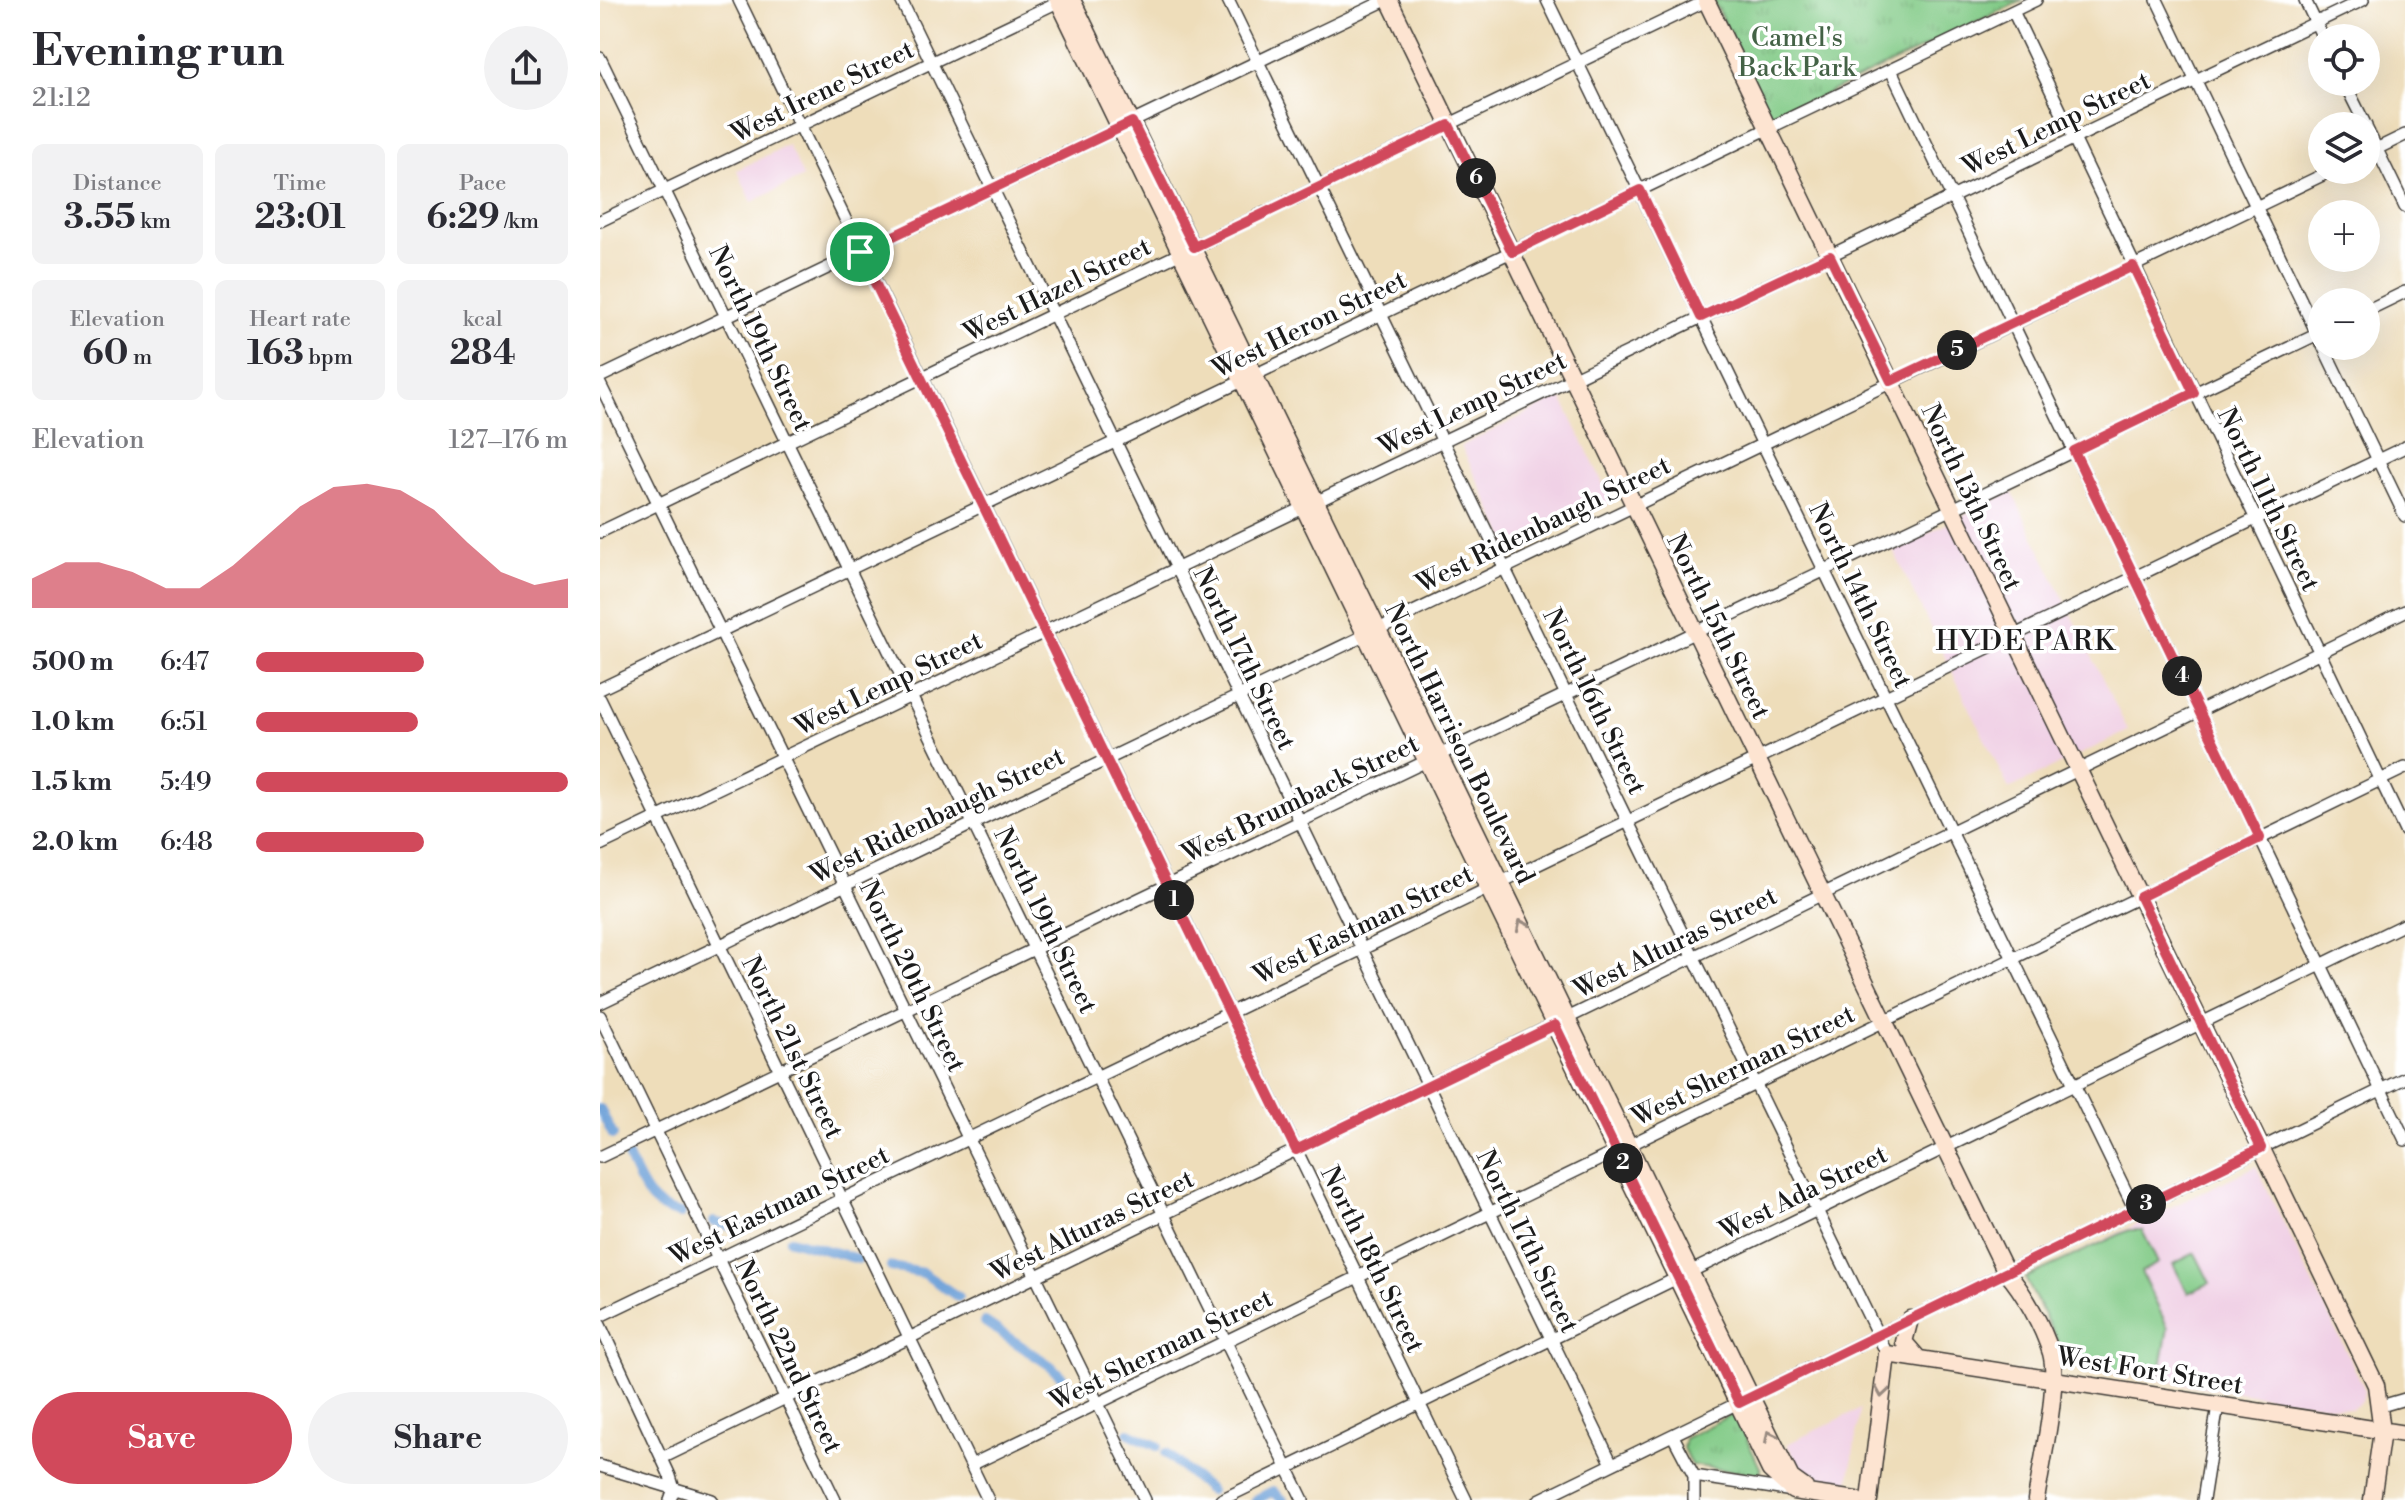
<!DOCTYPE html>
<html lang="en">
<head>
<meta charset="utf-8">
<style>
	body { margin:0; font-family:"Libre Bodoni",serif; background:#f2f2f3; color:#2b2b33; height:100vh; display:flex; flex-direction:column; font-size:30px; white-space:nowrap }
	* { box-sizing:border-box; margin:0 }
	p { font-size:26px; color:#7c7c81 }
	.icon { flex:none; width:44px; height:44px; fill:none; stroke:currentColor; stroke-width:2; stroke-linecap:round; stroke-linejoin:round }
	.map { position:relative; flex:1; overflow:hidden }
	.sheet { display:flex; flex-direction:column; background:#fff; width:600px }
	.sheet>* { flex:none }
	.controls { position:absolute; left:1708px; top:24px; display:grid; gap:16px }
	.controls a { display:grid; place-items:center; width:72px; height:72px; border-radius:50%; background:#fff; box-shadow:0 8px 32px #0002; font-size:40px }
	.pin { position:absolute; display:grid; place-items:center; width:68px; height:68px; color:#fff; margin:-34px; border:4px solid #fff; border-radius:50%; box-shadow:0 2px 8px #0007 }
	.km { position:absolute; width:40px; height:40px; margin:-20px; border-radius:50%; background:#222; color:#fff; font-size:22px; line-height:40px; text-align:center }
	.round { display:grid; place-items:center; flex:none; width:84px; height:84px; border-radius:42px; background:#f2f2f3 }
	.summary { display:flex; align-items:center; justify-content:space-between; height:136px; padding:0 32px }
	h1 { font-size:44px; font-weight:700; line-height:60px }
	.figures { display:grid; grid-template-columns:repeat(3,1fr); gap:12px; height:136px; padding:8px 32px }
	.figures div { display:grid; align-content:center; border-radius:12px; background:#f2f2f3; text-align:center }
	.figures b { font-size:34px; font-weight:700 }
	.figures small { font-size:22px; font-weight:400 }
	.figures p { font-size:22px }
	.chart { height:224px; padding:16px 32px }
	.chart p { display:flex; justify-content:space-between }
	.chart svg { width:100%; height:144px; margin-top:8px; fill:#d1495b; opacity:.7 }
	.cta { display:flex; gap:16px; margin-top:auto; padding:16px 32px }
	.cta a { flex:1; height:92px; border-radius:48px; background:#d1495b; color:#fff; font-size:32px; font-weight:700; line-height:92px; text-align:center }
	.cta a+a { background:#f2f2f3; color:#2b2b33 }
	ul { padding:0 32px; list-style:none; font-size:26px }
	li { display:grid; grid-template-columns:128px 96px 1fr; align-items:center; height:60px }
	li i { height:20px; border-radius:10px; background:#d1495b }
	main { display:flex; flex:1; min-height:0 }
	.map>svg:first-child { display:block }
</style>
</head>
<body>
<main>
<section class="sheet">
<div class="summary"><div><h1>Evening run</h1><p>21:12</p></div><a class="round"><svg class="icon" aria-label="share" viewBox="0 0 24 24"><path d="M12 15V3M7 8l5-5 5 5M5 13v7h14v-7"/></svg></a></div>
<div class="figures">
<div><p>Distance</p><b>3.55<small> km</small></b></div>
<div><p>Time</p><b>23:01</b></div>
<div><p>Pace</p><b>6:29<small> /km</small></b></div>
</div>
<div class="figures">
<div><p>Elevation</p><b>60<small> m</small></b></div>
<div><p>Heart rate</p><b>163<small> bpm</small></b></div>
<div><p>kcal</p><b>284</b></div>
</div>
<div class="chart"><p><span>Elevation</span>127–176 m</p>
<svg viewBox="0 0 160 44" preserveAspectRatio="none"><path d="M0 44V35L10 30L20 30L30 33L40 38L50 38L60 31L70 22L80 13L90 7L100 6L110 8L120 14L130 24L140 33L150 37L160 35V44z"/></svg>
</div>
<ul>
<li><b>500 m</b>6:47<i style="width:54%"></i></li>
<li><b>1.0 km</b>6:51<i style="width:52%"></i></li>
<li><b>1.5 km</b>5:49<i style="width:100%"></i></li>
<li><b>2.0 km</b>6:48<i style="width:54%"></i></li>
</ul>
<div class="cta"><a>Save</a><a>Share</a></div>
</section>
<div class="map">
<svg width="1805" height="1500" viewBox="0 0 1805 1500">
	<defs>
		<pattern id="park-tufts" width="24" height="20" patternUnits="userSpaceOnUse" patternTransform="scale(2)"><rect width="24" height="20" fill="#81ca86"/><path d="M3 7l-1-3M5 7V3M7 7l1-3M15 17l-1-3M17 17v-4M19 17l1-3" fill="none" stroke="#6fad73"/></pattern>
	</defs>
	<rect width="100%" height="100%" fill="#fff"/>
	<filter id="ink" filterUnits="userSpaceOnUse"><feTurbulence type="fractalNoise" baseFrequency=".0125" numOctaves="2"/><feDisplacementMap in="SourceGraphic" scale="16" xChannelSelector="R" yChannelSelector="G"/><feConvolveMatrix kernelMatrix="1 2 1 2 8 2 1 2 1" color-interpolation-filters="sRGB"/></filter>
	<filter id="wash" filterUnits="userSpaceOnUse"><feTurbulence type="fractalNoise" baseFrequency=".006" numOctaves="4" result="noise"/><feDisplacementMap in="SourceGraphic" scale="32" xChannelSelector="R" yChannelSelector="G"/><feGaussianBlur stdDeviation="1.8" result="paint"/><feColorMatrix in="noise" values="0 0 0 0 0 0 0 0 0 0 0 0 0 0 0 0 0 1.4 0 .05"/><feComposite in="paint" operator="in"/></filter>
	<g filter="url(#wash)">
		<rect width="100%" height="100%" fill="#eeddba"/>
		<!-- built -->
		<path fill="#f0d0e5" d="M 188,145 L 203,177 L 152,202 L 137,170 Z
			M 961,397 L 1012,502 L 911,550 L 861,446 Z
			M 1412,492 L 1528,731 L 1409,789 L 1293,550 Z
			M 1656,1166 L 1765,1390 L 1762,1401 L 1752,1409 L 1469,1367 L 1425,1278 Z
			M 1260,1409 L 1249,1482 L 1204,1475 L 1187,1444 Z"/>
		<!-- park -->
		<path fill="url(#park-tufts)" stroke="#4e7351" stroke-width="2" d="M 1113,0 L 1423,0 L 1172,120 Z
			M 1130,1415 L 1136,1416 L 1161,1470 L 1159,1475 L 1091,1465 L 1083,1448 L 1085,1438 Z"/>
		<!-- pitch -->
		<path fill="#81ca86" stroke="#4e7351" stroke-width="2" d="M 1529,1230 L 1542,1230 L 1558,1263 L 1541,1272 L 1568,1328 L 1559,1378 L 1469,1364 L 1425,1278 Z
			M 1595,1253 L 1610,1283 L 1588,1293 L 1573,1264 Z"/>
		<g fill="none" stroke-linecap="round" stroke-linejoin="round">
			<!-- canal -->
			<path stroke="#6b9fd7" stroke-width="10" d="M 0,1109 L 13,1135
				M 28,1157 C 40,1184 49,1209 81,1214
				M 114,1222 L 141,1229
				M 190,1240 L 258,1259
				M 291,1267 L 323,1273 L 358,1297
				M 385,1322 L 451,1366 L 468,1383
				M 529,1433 L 557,1446
				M 566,1453 L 610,1491
				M 655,1500 L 673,1491 L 683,1500"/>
		</g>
	</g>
	<g filter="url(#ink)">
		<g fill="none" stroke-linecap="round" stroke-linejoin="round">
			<!-- street casing -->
			<g stroke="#3c3934" stroke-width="14">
				<path id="street" d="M 139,0 L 866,1500
					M 301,0 L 1012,1464
					M 628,0 L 1287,1354
					M 947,0 L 1535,1210
					M 1557,0 L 1722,344
					M 1705,0 L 1723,38
					M 1413,11 L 1805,831
					M 0,58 L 703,1500
					M 1291,70 L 1805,1140
					M 1744,82 L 1766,126
					M 1766,127 L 1805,207
					M 1766,154 L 1805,135
					M 0,221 L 462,0
					M 1766,311 L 1805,292
					M 1723,346 L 1805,516
					M 0,377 L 786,0
					M 0,384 L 545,1500
					M 0,532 L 1106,1
					M 0,689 L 1436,0
					M 0,699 L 388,1500
					M 0,845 L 1763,0
					M 0,1003 L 1733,170
					M 0,1016 L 235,1500
					M 0,1157 L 1722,332
					M 0,1316 L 1805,447
					M 0,1325 L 70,1476 L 74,1489 L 70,1500
					M 1781,1406 L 1805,1399
					M 1073,1436 L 1094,1476 L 1094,1500
					M 62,1458 L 1805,611
					M 371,1465 L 1805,768
					M 0,1466 L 112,1500
					M 1094,1476 L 1193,1491
					M 621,1500 L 1805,924
					M 939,1500 L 1805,1078
					M 1603,1500 L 1618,1405"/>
			</g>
			<!-- secondary casing -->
			<g stroke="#3c3934" stroke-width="19">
				<path id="secondary" d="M 458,0 L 1170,1470 L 1193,1491 L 1256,1500
					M 472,0 L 1151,1397 L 1191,1478 L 1205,1488
					M 789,0 L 1406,1272 C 1424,1292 1443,1327 1451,1353 C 1460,1385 1441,1465 1436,1500
					M 1106,0 L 1776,1385 L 1782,1431 L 1772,1500
					M 1310,1319 L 1304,1342 L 1318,1358
					M 1269,1500 L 1287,1354 L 1805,1434"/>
			</g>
			<!-- street -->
			<use href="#street" stroke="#fff" stroke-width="11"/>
			<!-- secondary -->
			<use href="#secondary" stroke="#fde4d1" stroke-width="16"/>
		</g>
		<!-- one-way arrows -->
		<defs><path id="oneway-chevron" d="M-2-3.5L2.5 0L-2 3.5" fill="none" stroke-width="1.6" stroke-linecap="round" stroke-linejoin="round" transform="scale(2)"/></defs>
		<g stroke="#988a80">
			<use href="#oneway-chevron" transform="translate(922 925) rotate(-116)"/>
			<use href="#oneway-chevron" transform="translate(1282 1392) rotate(99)"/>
			<use href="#oneway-chevron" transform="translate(1170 1436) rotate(-117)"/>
		</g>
	</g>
	<g fill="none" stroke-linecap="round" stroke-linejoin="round" filter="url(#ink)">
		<!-- route casing -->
		<g stroke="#fff" stroke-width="16">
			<path id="route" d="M 532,122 L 594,247 L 849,125 L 912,252 L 1040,190 L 1101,317 L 1230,256 L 1291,381 L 1533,266 L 1594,393 L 1474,451 L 1660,838 L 1540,897 L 1661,1148 L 1139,1403 L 955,1025 L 696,1150 L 260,252 Z"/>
		</g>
		<!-- route -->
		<use href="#route" stroke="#d1495b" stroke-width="10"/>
	</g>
	<g text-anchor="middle" stroke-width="7" stroke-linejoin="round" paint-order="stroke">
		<!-- park labels -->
		<g font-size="26" fill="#446246" stroke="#fff">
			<text x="1197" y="46">Camel's<tspan x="1197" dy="30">Back Park</tspan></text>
		</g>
		<!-- street labels -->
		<g font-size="26" fill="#1c1c1c" stroke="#fff">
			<text transform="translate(222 91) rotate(-26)" y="9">West Irene Street</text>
			<text transform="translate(1456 123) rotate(-26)" y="9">West Lemp Street</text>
			<text transform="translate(457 289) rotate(-26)" y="9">West Hazel Street</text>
			<text transform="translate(709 324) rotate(-26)" y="9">West Heron Street</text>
			<text transform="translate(161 338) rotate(64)" y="9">North 19th Street</text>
			<text transform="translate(872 403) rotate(-26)" y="9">West Lemp Street</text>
			<text transform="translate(1372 497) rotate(65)" y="9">North 13th Street</text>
			<text transform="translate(1669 499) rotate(64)" y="9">North 11th Street</text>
			<text transform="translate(943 524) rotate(-26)" y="9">West Ridenbaugh Street</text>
			<text transform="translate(1261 595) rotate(64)" y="9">North 14th Street</text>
			<text transform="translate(1119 626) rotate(64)" y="9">North 15th Street</text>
			<text transform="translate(645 658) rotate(64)" y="9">North 17th Street</text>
			<text transform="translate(288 683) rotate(-26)" y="9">West Lemp Street</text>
			<text transform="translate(995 701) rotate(64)" y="9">North 16th Street</text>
			<text transform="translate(860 743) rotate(64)" y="9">North Harrison Boulevard</text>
			<text transform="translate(700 798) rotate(-26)" y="9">West Brumback Street</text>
			<text transform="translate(337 815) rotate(-26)" y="9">West Ridenbaugh Street</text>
			<text transform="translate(446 920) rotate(64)" y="9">North 19th Street</text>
			<text transform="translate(763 924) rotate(-26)" y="9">West Eastman Street</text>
			<text transform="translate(1075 942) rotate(-26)" y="9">West Alturas Street</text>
			<text transform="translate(313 976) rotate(64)" y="9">North 20th Street</text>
			<text transform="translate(193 1047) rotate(64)" y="9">North 21st Street</text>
			<text transform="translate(1143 1065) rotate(-26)" y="9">West Sherman Street</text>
			<text transform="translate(1203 1192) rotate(-26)" y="9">West Ada Street</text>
			<text transform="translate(179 1205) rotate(-26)" y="9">West Eastman Street</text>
			<text transform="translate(492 1225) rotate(-26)" y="9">West Alturas Street</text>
			<text transform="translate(928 1241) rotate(64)" y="9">North 17th Street</text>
			<text transform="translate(773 1259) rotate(64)" y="9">North 18th Street</text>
			<text transform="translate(561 1349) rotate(-26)" y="9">West Sherman Street</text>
			<text transform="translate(189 1356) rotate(64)" y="9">North 22nd Street</text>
			<text transform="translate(1550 1370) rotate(9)" y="9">West Fort Street</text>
		</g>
		<!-- neighbourhood labels -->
		<g font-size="28" letter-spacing="2" fill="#1c1c1c" stroke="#fff">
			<text x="1426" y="650">HYDE PARK</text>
		</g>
	</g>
</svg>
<div class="controls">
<a><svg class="icon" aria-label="locate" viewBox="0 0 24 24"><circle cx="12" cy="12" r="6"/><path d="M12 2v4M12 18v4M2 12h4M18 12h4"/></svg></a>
<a><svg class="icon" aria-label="layers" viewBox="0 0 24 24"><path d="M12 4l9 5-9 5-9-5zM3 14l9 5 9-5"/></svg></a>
<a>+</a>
<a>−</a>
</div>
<div class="pin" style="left:260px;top:252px;background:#1e9e55"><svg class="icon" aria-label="arrive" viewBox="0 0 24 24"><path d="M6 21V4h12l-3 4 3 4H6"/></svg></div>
<b class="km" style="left:574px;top:900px">1</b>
<b class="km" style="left:1023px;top:1163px">2</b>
<b class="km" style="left:1546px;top:1204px">3</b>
<b class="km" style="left:1582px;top:676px">4</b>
<b class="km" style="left:1357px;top:350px">5</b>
<b class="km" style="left:876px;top:178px">6</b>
</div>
</main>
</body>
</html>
